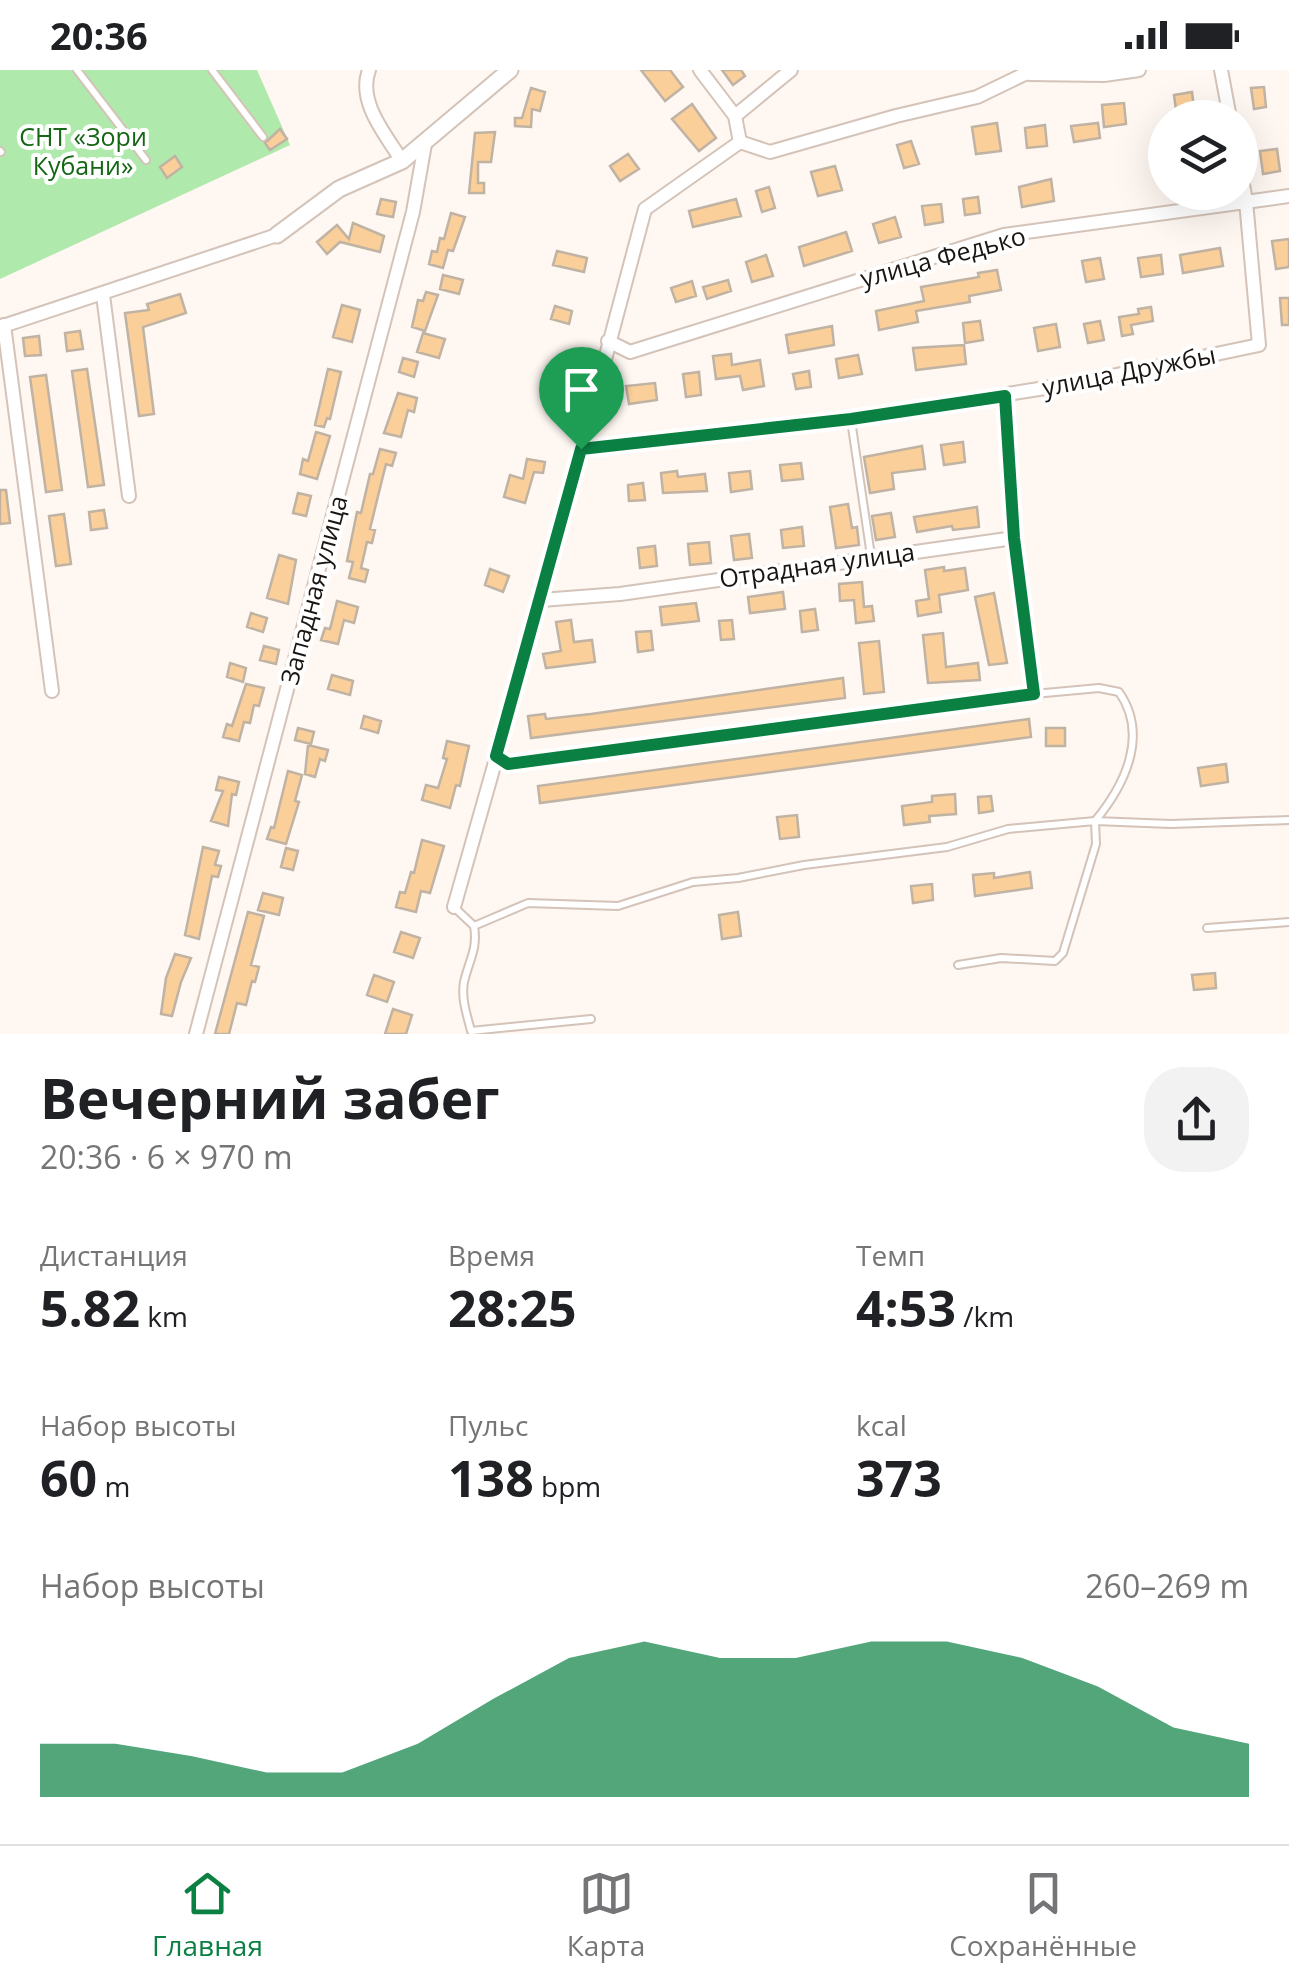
<!DOCTYPE html>
<html lang="ru">
<head>
<meta charset="utf-8">
<style>
	body { margin:0; font-family:"Open Sans",sans-serif; background:#f2f2f2; color:#202124; height:100vh; display:flex; flex-direction:column; font-size:38px; white-space:nowrap }
	* { box-sizing:border-box; margin:0 }
	p { font-size:32px; color:#757577 }
	.icon { flex:none; width:55px; height:55px; fill:none; stroke:currentColor; stroke-width:2; stroke-linecap:round; stroke-linejoin:round }
	.map { position:relative; height:964px; overflow:hidden }
	.panel { display:flex; flex-direction:column; background:#fff; flex:1 }
	.panel>* { flex:none }
	.controls { position:absolute; left:1148px; top:30px; display:grid; gap:20px }
	.controls a { display:grid; place-items:center; width:110px; height:110px; border-radius:50%; background:#fff; box-shadow:0 10px 40px #0002; font-size:50px }
	.pin { position:absolute; display:grid; place-items:center; width:85px; height:85px; color:#fff; margin:-102px -42px; border-radius:50% 50% 50% 0; rotate:-45deg; box-shadow:0 0 10px #0007 }
	.pin .icon { rotate:45deg }
	.round { display:grid; place-items:center; flex:none; width:105px; height:105px; border-radius:40px; background:#f2f2f2 }
	.headline { display:flex; align-items:center; justify-content:space-between; height:170px; padding:0 40px }
	h1 { font-size:55px; font-weight:700; line-height:75px }
	.metrics { display:grid; grid-template-columns:repeat(3,1fr); gap:15px; height:170px; padding:10px 40px }
	.metrics div { display:grid; align-content:center }
	.metrics b { font-size:50px; font-weight:700 }
	.metrics small { font-size:28px; font-weight:400 }
	.metrics p { font-size:28px }
	.chart { height:280px; padding:20px 40px }
	.chart p { display:flex; justify-content:space-between }
	.chart svg { width:100%; height:180px; margin-top:10px; fill:#0b8043; opacity:.7 }
	.status { display:flex; justify-content:space-between; align-items:center; height:70px; padding:0 50px; background:#fff; direction:ltr }
	.status svg { height:28px; fill:currentColor }
	.tabs { display:flex; justify-content:space-around; align-items:center; height:140px; border-top:2px solid #e0e0e0; background:#fff; font-size:28px; color:#757577 }
	.tabs a { display:grid; justify-items:center; gap:5px }
	.tabs .selected { color:#0b8043 }
	.map>svg:first-child { display:block }
</style>
</head>
<body>
<div class="status"><b>20:36</b><svg viewBox="0 0 49 12"><path d="M0 12V9h3v3zM5 12V6h3v6zM10 12V3h3v9zM15 12V0h3v12zM26 1h20v11H26zM47 4h2v5h-2z"/></svg></div>
<div class="map">
<svg width="1289" height="964" viewBox="0 0 1289 964">
	<rect width="100%" height="100%" fill="#fef7f2"/>
	<!-- green -->
	<path fill="#afe9ab" d="M 0,0 L 257,0 L 290,75 L 0,209 Z"/>
	<!-- building -->
	<path fill="#fbcf99" stroke="#c0b3a4" stroke-width="2.5" d="M 641,0 L 670,0 L 683,17 L 665,31 Z
		M 722,0 L 741,0 L 745,6 L 733,15 Z
		M 1264,17 L 1266,37 L 1254,39 L 1251,18 Z
		M 531,18 L 545,22 L 540,41 L 532,39 L 531,57 L 515,56 L 515,48 L 522,48 Z
		M 1192,22 L 1195,45 L 1177,47 L 1174,25 Z
		M 1124,33 L 1126,54 L 1104,57 L 1102,35 Z
		M 692,34 L 716,68 L 699,81 L 672,49 Z
		M 997,53 L 1001,81 L 976,84 L 972,57 Z
		M 1098,53 L 1100,68 L 1074,72 L 1071,56 Z
		M 1045,55 L 1047,76 L 1027,78 L 1025,58 Z
		M 280,59 L 287,69 L 270,80 L 265,73 Z
		M 495,62 L 491,92 L 478,92 L 478,113 L 484,113 L 484,123 L 469,123 L 475,63 Z
		M 911,71 L 919,94 L 904,98 L 897,75 Z
		M 1277,79 L 1280,101 L 1263,104 L 1260,81 Z
		M 628,84 L 639,99 L 620,111 L 610,96 Z
		M 175,86 L 182,97 L 167,108 L 160,97 Z
		M 835,96 L 842,120 L 818,126 L 811,102 Z
		M 1051,109 L 1054,131 L 1022,137 L 1019,117 Z
		M 769,117 L 775,138 L 762,142 L 756,121 Z
		M 978,127 L 980,143 L 965,145 L 963,129 Z
		M 381,129 L 396,132 L 393,147 L 377,144 Z
		M 736,129 L 741,146 L 693,157 L 689,141 Z
		M 941,134 L 943,152 L 925,155 L 922,136 Z
		M 451,143 L 465,147 L 453,181 L 448,180 L 443,198 L 429,194 L 432,181 L 437,182 L 440,168 L 444,169 Z
		M 895,147 L 901,167 L 879,173 L 873,154 Z
		M 353,153 L 384,166 L 380,182 L 340,172 L 327,184 L 317,172 L 337,155 L 349,169 Z
		M 846,162 L 852,181 L 804,196 L 799,177 Z
		M 1289,169 L 1289,197 L 1276,199 L 1272,171 Z
		M 1220,178 L 1223,196 L 1183,203 L 1180,185 Z
		M 557,181 L 587,188 L 584,202 L 553,195 Z
		M 766,185 L 773,206 L 752,212 L 746,192 Z
		M 1161,185 L 1163,204 L 1141,207 L 1138,188 Z
		M 1100,188 L 1104,209 L 1086,212 L 1082,191 Z
		M 997,200 L 1001,220 L 969,226 L 970,232 L 916,241 L 918,252 L 879,260 L 876,241 L 924,231 L 921,217 L 979,207 L 978,203 Z
		M 443,205 L 463,210 L 459,224 L 440,219 Z
		M 728,210 L 731,221 L 707,229 L 703,217 Z
		M 692,211 L 696,226 L 676,232 L 671,218 Z
		M 426,222 L 438,225 L 425,261 L 412,257 L 418,230 L 423,231 Z
		M 180,224 L 186,243 L 143,257 L 154,344 L 139,346 L 125,243 L 149,240 L 147,234 Z
		M 1280,228 L 1289,228 L 1289,255 L 1282,255 Z
		M 342,235 L 360,240 L 352,272 L 333,267 Z
		M 555,236 L 572,241 L 569,254 L 551,249 Z
		M 1151,237 L 1153,251 L 1131,255 L 1133,264 L 1122,266 L 1119,247 L 1139,244 L 1138,239 Z
		M 980,251 L 983,270 L 965,273 L 963,253 Z
		M 1100,251 L 1104,270 L 1088,273 L 1084,254 Z
		M 1056,254 L 1060,277 L 1038,281 L 1034,258 Z
		M 832,256 L 834,275 L 789,283 L 786,265 Z
		M 80,261 L 83,279 L 67,281 L 65,263 Z
		M 423,263 L 445,269 L 439,288 L 417,282 Z
		M 39,266 L 41,285 L 25,286 L 23,268 Z
		M 964,275 L 966,294 L 916,300 L 913,278 Z
		M 731,284 L 732,295 L 760,290 L 764,316 L 743,320 L 740,306 L 716,309 L 713,286 Z
		M 858,285 L 862,304 L 839,308 L 836,289 Z
		M 403,288 L 418,292 L 414,307 L 399,302 Z
		M 87,299 L 104,415 L 88,417 L 72,301 Z
		M 328,299 L 341,302 L 330,349 L 327,348 L 324,357 L 315,355 Z
		M 809,301 L 811,317 L 796,319 L 793,304 Z
		M 699,302 L 701,325 L 686,327 L 683,304 Z
		M 46,305 L 62,420 L 46,422 L 30,307 Z
		M 655,313 L 657,330 L 629,334 L 626,316 Z
		M 398,323 L 417,328 L 414,342 L 408,340 L 401,367 L 384,363 Z
		M 316,362 L 330,366 L 317,409 L 300,404 L 303,389 L 308,391 Z
		M 963,372 L 965,392 L 944,395 L 941,375 Z
		M 922,376 L 925,399 L 892,403 L 894,419 L 870,423 L 864,387 Z
		M 380,379 L 396,383 L 392,396 L 386,394 L 378,426 L 370,459 L 375,460 L 372,473 L 367,472 L 361,498 L 368,500 L 365,512 L 349,508 L 353,492 L 347,491 L 357,442 L 361,443 L 370,404 L 373,404 Z
		M 527,389 L 545,392 L 543,403 L 534,402 L 525,433 L 504,427 L 510,405 L 523,409 Z
		M 801,393 L 803,409 L 782,411 L 780,395 Z
		M 677,401 L 678,407 L 705,404 L 707,421 L 663,423 L 661,403 Z
		M 750,401 L 752,419 L 731,422 L 729,403 Z
		M 643,413 L 645,430 L 629,431 L 628,415 Z
		M 0,420 L 6,420 L 10,453 L 0,454 Z
		M 298,423 L 311,426 L 306,446 L 293,443 Z
		M 848,434 L 852,458 L 857,457 L 859,475 L 836,478 L 830,437 Z
		M 977,437 L 979,457 L 953,460 L 952,456 L 917,462 L 914,447 Z
		M 104,440 L 107,458 L 91,460 L 89,442 Z
		M 891,443 L 895,467 L 876,470 L 872,446 Z
		M 64,444 L 71,494 L 56,496 L 49,446 Z
		M 802,457 L 804,476 L 783,478 L 781,460 Z
		M 749,464 L 752,488 L 734,490 L 731,466 Z
		M 709,472 L 711,493 L 690,495 L 688,474 Z
		M 655,476 L 657,496 L 640,498 L 638,478 Z
		M 279,485 L 296,490 L 288,534 L 267,528 Z
		M 944,497 L 944,501 L 965,498 L 968,520 L 939,525 L 941,542 L 918,546 L 916,531 L 929,529 L 925,500 Z
		M 490,499 L 509,506 L 503,522 L 485,515 Z
		M 862,512 L 864,537 L 872,536 L 874,551 L 856,553 L 854,530 L 840,531 L 839,514 Z
		M 783,522 L 785,539 L 750,543 L 748,527 Z
		M 994,523 L 1007,593 L 989,595 L 975,527 Z
		M 337,531 L 358,537 L 354,553 L 344,550 L 338,574 L 321,570 L 325,558 L 330,559 Z
		M 696,533 L 699,551 L 662,555 L 660,537 Z
		M 815,539 L 818,560 L 802,562 L 800,541 Z
		M 251,543 L 267,548 L 263,562 L 247,557 Z
		M 571,550 L 574,572 L 592,570 L 595,592 L 546,598 L 543,584 L 561,581 L 556,552 Z
		M 732,550 L 734,569 L 721,570 L 719,551 Z
		M 651,561 L 653,580 L 638,582 L 636,562 Z
		M 943,563 L 946,597 L 978,593 L 980,610 L 928,613 L 923,565 Z
		M 879,571 L 884,622 L 864,624 L 859,573 Z
		M 264,576 L 279,580 L 276,594 L 260,590 Z
		M 230,593 L 246,598 L 243,612 L 227,607 Z
		M 332,605 L 353,611 L 350,625 L 328,619 Z
		M 843,608 L 845,628 L 531,668 L 528,646 L 545,644 L 546,649 L 591,644 Z
		M 246,614 L 264,618 L 259,636 L 254,635 L 250,653 L 244,652 L 239,671 L 223,667 L 227,654 L 232,656 Z
		M 364,646 L 381,651 L 378,663 L 361,658 Z
		M 1029,649 L 1031,667 L 540,733 L 538,716 Z
		M 298,658 L 314,662 L 311,674 L 295,670 Z
		M 1046,658 L 1065,658 L 1065,676 L 1046,676 Z
		M 447,671 L 469,676 L 460,716 L 456,715 L 450,738 L 422,730 L 426,715 L 438,718 L 447,689 L 443,688 Z
		M 308,675 L 328,680 L 325,691 L 320,689 L 315,707 L 305,704 Z
		M 1226,694 L 1228,712 L 1201,716 L 1198,698 Z
		M 288,701 L 302,705 L 295,731 L 299,732 L 286,774 L 267,769 L 271,757 L 274,758 Z
		M 219,707 L 239,712 L 236,725 L 232,724 L 228,756 L 211,751 L 223,721 L 216,720 Z
		M 955,724 L 956,744 L 929,746 L 930,752 L 904,755 L 902,736 L 932,732 L 932,726 Z
		M 991,726 L 993,741 L 979,743 L 978,727 Z
		M 797,745 L 799,767 L 780,769 L 777,747 Z
		M 422,770 L 444,776 L 430,823 L 421,821 L 416,842 L 396,837 L 400,822 L 405,823 L 411,802 L 414,803 Z
		M 203,777 L 219,781 L 215,795 L 221,796 L 218,807 L 212,806 L 199,869 L 185,865 Z
		M 286,778 L 298,781 L 293,800 L 281,797 Z
		M 1030,802 L 1032,818 L 975,826 L 973,805 L 994,803 L 994,808 Z
		M 932,814 L 933,830 L 913,833 L 911,816 Z
		M 263,823 L 283,828 L 279,845 L 258,840 Z
		M 248,842 L 264,846 L 251,895 L 259,897 L 255,912 L 252,911 L 246,935 L 237,933 L 229,964 L 215,964 Z
		M 738,842 L 741,866 L 722,869 L 719,845 Z
		M 401,862 L 420,868 L 413,888 L 394,882 Z
		M 175,884 L 191,888 L 181,912 L 172,946 L 161,944 L 166,908 Z
		M 1215,903 L 1216,918 L 1194,920 L 1192,905 Z
		M 374,905 L 394,912 L 387,932 L 367,925 Z
		M 393,939 L 412,945 L 406,964 L 385,964 Z"/>
	<g fill="none" stroke-linecap="round" stroke-linejoin="round">
		<!-- service casing -->
		<g stroke="#d4c3b8" stroke-width="10">
			<path id="service" d="M 77,0 L 146,90
				M 212,0 L 263,67
				M 0,81 L 1,82
				M 851,350 L 871,486
				M 455,838 L 474,856 L 528,833 L 618,836 L 693,812 L 738,808 L 804,795 L 947,777 L 1008,759 L 1095,751 C 1125,715 1149,665 1119,622 L 1099,618 L 1034,624 L 1014,468 L 1005,325
				M 474,856 C 478,879 469,890 464,912 C 461,929 467,945 471,961 L 591,949
				M 1207,858 L 1289,852
				M 958,895 L 1001,888 L 1055,891 L 1063,883 L 1096,774 L 1095,751 L 1171,754 L 1289,750"/>
		</g>
		<!-- minor casing -->
		<g stroke="#d4c3b8" stroke-width="16">
			<path id="minor" d="M 369,0 C 357,32 386,65 402,91
				M 700,0 L 735,46 L 740,72
				M 1221,0 L 1230,48
				M 1029,4 L 1104,5 L 1139,0
				M 735,46 L 791,0
				M 103,225 L 129,426
				M 4,255 L 52,621
				M 0,257 L 277,165
				M 608,271 L 630,282 L 1004,165 L 1289,126
				M 581,379 L 851,349 L 1083,312 L 1259,275 L 1246,131 L 1240,98
				M 541,530 L 620,524 L 1014,468
				M 496,686 L 509,694 L 1034,624
				M 454,837 L 541,530 L 645,139 L 740,72 L 770,82 L 896,46 L 977,27 L 1033,0
				M 196,964 L 413,142 L 425,74"/>
		</g>
		<!-- tertiary casing -->
		<g stroke="#d4c3b8" stroke-width="19">
			<path id="tertiary" d="M 277,165 L 339,119 L 402,91 L 510,0"/>
		</g>
		<!-- service -->
		<use href="#service" stroke="#fff" stroke-width="6"/>
		<!-- minor -->
		<use href="#minor" stroke="#fff" stroke-width="12"/>
		<!-- tertiary -->
		<use href="#tertiary" stroke="#fff" stroke-width="15"/>
	</g>
	<g fill="none" stroke-linecap="round" stroke-linejoin="round">
		<!-- route casing -->
		<g stroke="#fff" stroke-width="20">
			<path id="route" d="M 1005,326 L 1014,468 L 1034,624 L 508,694 L 496,686 L 581,379 L 851,349 Z"/>
		</g>
		<!-- route -->
		<use href="#route" stroke="#0b8043" stroke-width="12"/>
	</g>
	<g text-anchor="middle" stroke-width="8" stroke-linejoin="round" paint-order="stroke">
		<!-- park labels -->
		<g font-size="25" fill="#156615" stroke="#fff">
			<text x="83" y="76">СНТ «Зори<tspan x="83" dy="29">Кубани»</tspan></text>
		</g>
		<!-- street labels -->
		<g font-size="25" fill="#1b1511" stroke="#fff">
			<text transform="translate(943 187) rotate(-15)" y="9">улица Федько</text>
			<text transform="translate(1129 301) rotate(-11)" y="9">улица Дружбы</text>
			<text transform="translate(817 495) rotate(-8)" y="9">Отрадная улица</text>
			<text transform="translate(314 520) rotate(-75)" y="9">Западная улица</text>
		</g>
	</g>
</svg>
<div class="controls">
<a><svg class="icon" aria-label="layers" viewBox="0 0 24 24"><path d="M12 4l9 5-9 5-9-5zM3 14l9 5 9-5"/></svg></a>
</div>
<div class="pin" style="left:581px;top:379px;background:#1e9e55"><svg class="icon" aria-label="arrive" viewBox="0 0 24 24"><path d="M6 21V4h12l-3 4 3 4H6"/></svg></div>
</div>
<section class="panel">
<div class="headline"><div><h1>Вечерний забег</h1><p>20:36 · 6 × 970 m</p></div><a class="round"><svg class="icon" aria-label="share" viewBox="0 0 24 24"><path d="M12 15V3M7 8l5-5 5 5M5 13v7h14v-7"/></svg></a></div>
<div class="metrics">
<div><p>Дистанция</p><b>5.82<small> km</small></b></div>
<div><p>Время</p><b>28:25</b></div>
<div><p>Темп</p><b>4:53<small> /km</small></b></div>
</div>
<div class="metrics">
<div><p>Набор высоты</p><b>60<small> m</small></b></div>
<div><p>Пульс</p><b>138<small> bpm</small></b></div>
<div><p>kcal</p><b>373</b></div>
</div>
<div class="chart"><p><span>Набор высоты</span>260–269 m</p>
<svg viewBox="0 0 160 44" preserveAspectRatio="none"><path d="M0 44V31L10 31L20 34L30 38L40 38L50 31L60 20L70 10L80 6L90 10L100 10L110 6L120 6L130 10L140 17L150 27L160 31V44z"/></svg>
</div>
</section>
<nav class="tabs">
<a class="selected"><svg class="icon" aria-label="home" viewBox="0 0 24 24"><path d="M3 11l9-7 9 7M6 9v11h12V9"/></svg>Главная</a>
<a><svg class="icon" aria-label="map" viewBox="0 0 24 24"><path d="M3 6l6-2 6 2 6-2v14l-6 2-6-2-6 2zM9 4v14M15 6v14"/></svg>Карта</a>
<a><svg class="icon" aria-label="saved" viewBox="0 0 24 24"><path d="M7 4h10v16l-5-4-5 4z"/></svg>Сохранённые</a>
</nav>
</body>
</html>
